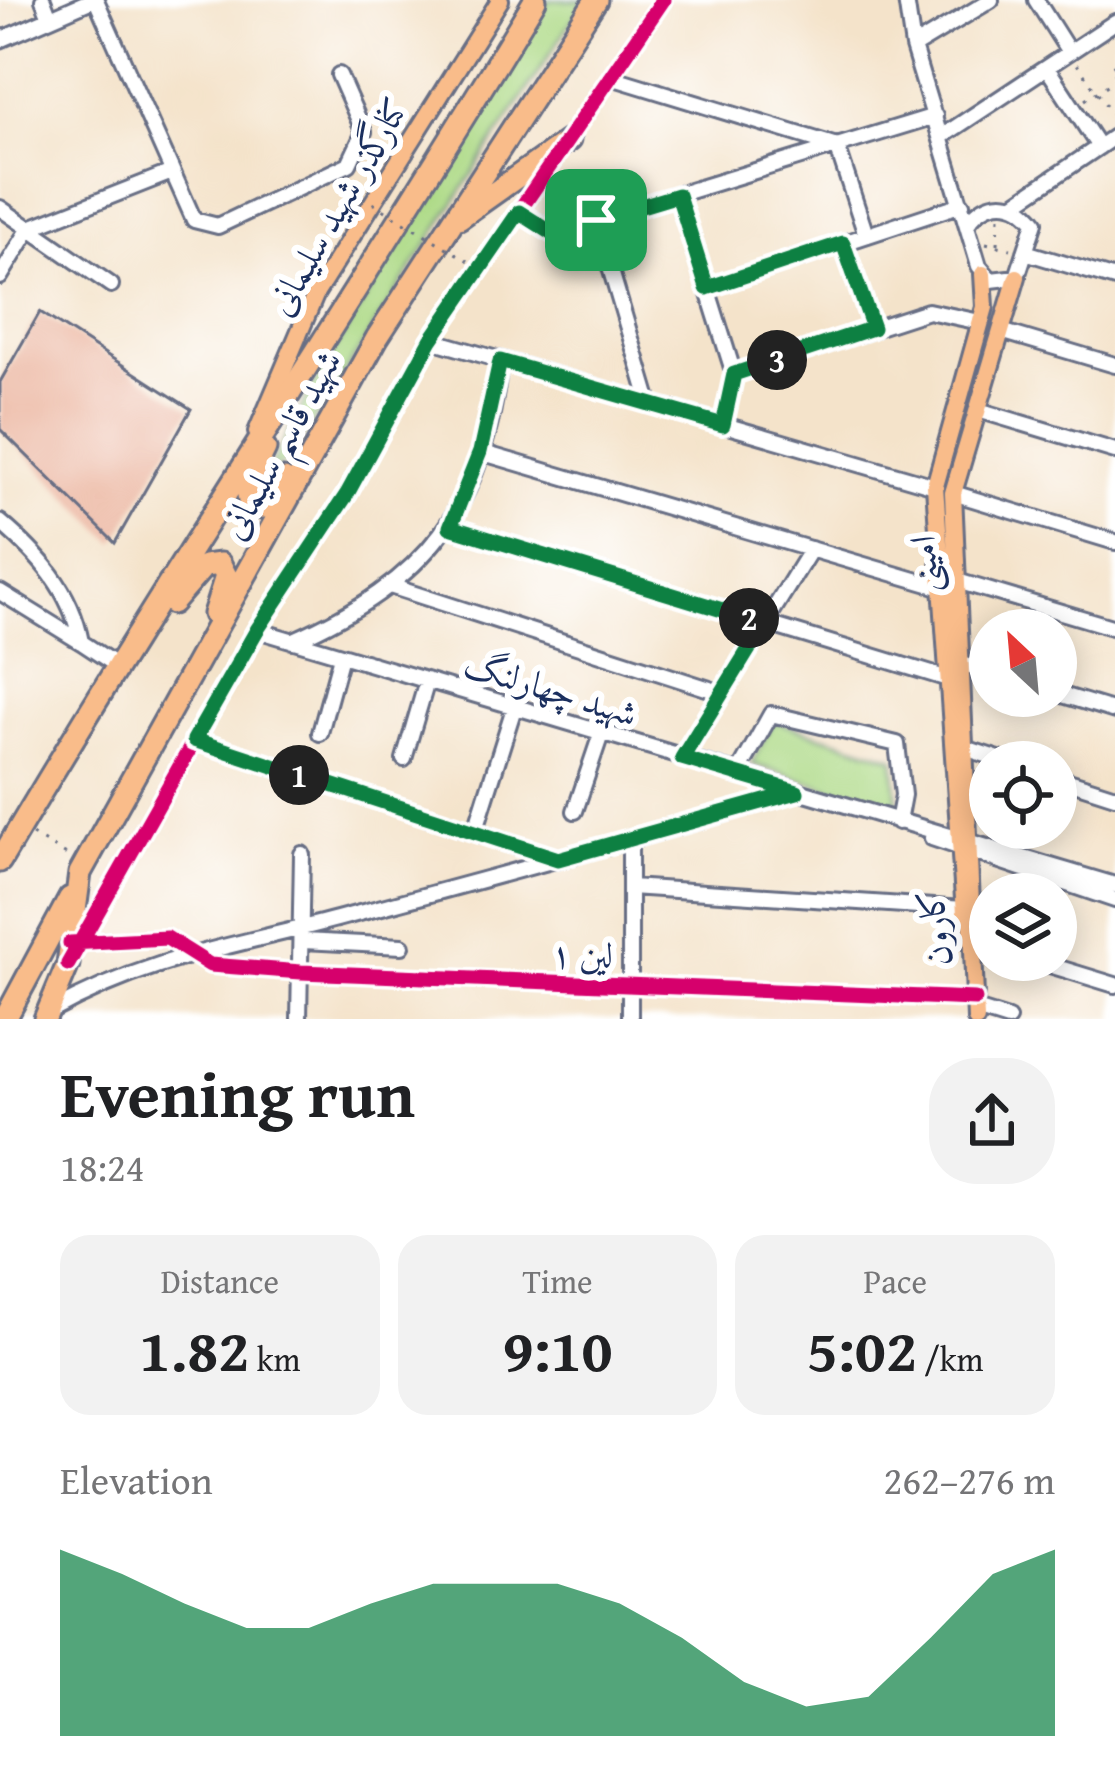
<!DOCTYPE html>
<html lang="en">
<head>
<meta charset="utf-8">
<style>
	body { margin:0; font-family:"Gentium Book Plus",Amiri,serif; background:#f2f2f2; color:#202124; height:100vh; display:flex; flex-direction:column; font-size:45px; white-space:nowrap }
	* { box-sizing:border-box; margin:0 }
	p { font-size:39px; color:#757577 }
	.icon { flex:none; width:66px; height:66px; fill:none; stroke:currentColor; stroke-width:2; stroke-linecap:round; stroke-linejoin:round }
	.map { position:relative; height:1019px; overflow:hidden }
	.side { display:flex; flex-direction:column; background:#fff; flex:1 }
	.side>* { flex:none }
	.needle { width:78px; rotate:334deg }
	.tools { position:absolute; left:969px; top:609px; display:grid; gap:24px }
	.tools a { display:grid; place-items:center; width:108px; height:108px; border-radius:50%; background:#fff; box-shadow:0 6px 30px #0003; font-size:60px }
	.pin { position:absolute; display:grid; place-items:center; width:102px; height:102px; color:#fff; margin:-51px; border-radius:24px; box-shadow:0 6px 18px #0006 }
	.km { position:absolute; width:60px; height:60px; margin:-30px; border-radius:50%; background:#222; color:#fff; font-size:33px; line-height:60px; text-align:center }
	.round { display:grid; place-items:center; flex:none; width:126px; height:126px; border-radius:48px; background:#f2f2f2 }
	.overview { display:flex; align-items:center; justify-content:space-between; height:204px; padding:0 60px }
	h1 { font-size:66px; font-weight:700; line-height:90px }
	.stats { display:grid; grid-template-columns:repeat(3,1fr); gap:18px; height:204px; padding:12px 60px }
	.stats div { display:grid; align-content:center; border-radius:30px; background:#f2f2f2; text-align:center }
	.stats b { font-size:60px; font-weight:700 }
	.stats small { font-size:33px; font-weight:400 }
	.stats p { font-size:33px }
	.chart { height:336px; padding:24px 60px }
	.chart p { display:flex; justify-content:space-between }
	.chart svg { width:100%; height:216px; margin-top:12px; fill:#0b8043; opacity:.7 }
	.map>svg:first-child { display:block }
</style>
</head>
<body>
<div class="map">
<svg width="1115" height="1019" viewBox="0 0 1115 1019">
	<rect width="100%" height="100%" fill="#fff"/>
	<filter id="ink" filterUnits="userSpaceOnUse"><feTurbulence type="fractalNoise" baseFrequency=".00833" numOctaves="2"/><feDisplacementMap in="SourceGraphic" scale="24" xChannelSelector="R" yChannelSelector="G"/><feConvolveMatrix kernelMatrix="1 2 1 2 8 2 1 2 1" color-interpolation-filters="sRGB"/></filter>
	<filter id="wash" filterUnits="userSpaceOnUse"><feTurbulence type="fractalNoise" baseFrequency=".004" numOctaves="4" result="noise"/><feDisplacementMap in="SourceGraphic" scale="48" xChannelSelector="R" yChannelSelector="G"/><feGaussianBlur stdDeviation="2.7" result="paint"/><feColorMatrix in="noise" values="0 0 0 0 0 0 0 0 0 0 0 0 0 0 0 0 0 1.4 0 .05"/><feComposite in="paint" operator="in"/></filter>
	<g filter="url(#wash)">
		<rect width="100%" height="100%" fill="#f4e3ca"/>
		<!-- green -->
		<path fill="#aeda87" stroke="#648472" stroke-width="3" d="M 548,0 L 585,0 L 292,454 L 262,483 L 313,385 Z
			M 774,721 L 894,758 L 898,809 L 751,764 Z"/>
		<g id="blocks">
			<!-- building -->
			<path fill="#eab19a" d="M 40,312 L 191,409 L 115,543 L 0,429 L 0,382 Z"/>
		</g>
	</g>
	<g filter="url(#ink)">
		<use href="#blocks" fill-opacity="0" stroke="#676e84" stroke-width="3"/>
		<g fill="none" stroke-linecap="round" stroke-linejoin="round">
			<!-- minor casing -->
			<g stroke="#676e84" stroke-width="20">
				<path id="minor" d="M 43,0 L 50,18
					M 96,0 L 194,220 L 218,226 L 349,164 L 364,132 L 339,75
					M 906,0 L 913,47 L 979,266 L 991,280 L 1017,277 L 1035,222 C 1015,196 987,197 968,223
					M 1036,0 L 1069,52
					M 0,40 L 92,0
					M 913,47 L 991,0
					M 1047,68 L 1099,147
					M 614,78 L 837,146
					M 941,137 L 1115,22
					M 837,146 L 866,235
					M 678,195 L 734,374 L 723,425
					M 1014,204 L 1115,136
					M 0,208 L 111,285
					M 519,211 L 552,233 L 935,116
					M 596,220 L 650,403
					M 843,243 L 873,328
					M 1025,252 L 1115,279
					M 0,277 L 30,228 L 172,172
					M 707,288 L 962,204
					M 1001,331 L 1115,365
					M 431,340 L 935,486
					M 734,374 L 928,311 L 980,322
					M 978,410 L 1115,451
					M 480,452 L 939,587
					M 953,493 L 1115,542
					M 0,522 C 39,555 71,590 81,642 L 0,592
					M 450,527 L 945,678
					M 957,581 L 1115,628
					M 393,587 L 722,693
					M 257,630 L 1115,885
					M 292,641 C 426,582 485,508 500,360
					M 81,642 L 116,665
					M 962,664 L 990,672
					M 1056,693 L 1115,711
					M 320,733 L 341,656
					M 194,740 L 554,858
					M 968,749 L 1008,762
					M 682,758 L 811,549
					M 404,759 L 427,681
					M 737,775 L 771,714 L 897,744 L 903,795 L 898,822
					M 1056,777 L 1115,796
					M 575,811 L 601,734
					M 475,832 L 514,708
					M 932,838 L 1115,900
					M 630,840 L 630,1019
					M 630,887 L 964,909
					M 303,941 L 402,946
					M 77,942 L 167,938 L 210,965 L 301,972 L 975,999
					M 73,954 L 257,630 L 347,494 L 431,340 L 663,0
					M 1033,960 L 1115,985
					M 976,1009 L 1008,1019
					M 50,1012 C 152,956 228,948 337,919 C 491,878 644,836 797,792
					M 299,1019 L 302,854"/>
			</g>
			<!-- major casing -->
			<g stroke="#676e84" stroke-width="22">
				<path id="major" d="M 257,432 L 316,293 L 500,0
					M 965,913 L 935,486 L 985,307 L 983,274
					M 976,1019 L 953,493 L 1017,277"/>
			</g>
			<!-- highway casing -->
			<g stroke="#676e84" stroke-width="27">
				<path id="highway" d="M 459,218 L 569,140
					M 265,449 L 247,487 L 250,508 L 263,507 L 284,480
					M 172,603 L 204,566 L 220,564 L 226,576 L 214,614
					M 0,861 C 171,570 361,290 535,0
					M 5,1019 L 70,898
					M 45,1019 L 68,964 L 80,873 L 377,338 L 596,0"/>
			</g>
			<!-- path -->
			<path stroke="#676e84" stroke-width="3" stroke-dasharray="3 9" stroke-linecap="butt" d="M 1077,64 L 1115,118
				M 1115,64 L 1111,67 L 1115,74
				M 1085,100 L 1115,80
				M 986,243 L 1011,249
				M 998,244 L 999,217
				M 32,835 L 70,857"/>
			<!-- minor -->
			<use href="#minor" stroke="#fff" stroke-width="14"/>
			<!-- major -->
			<use href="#major" stroke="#f9bc8a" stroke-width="16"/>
			<!-- highway -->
			<use href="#highway" stroke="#f9bc8a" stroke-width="21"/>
			<!-- path-bridge -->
			<path stroke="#676e84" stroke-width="3" stroke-dasharray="3 9" stroke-linecap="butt" d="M 363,197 L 490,274"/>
			<!-- cycleway casing -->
			<g stroke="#fff" stroke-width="22">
				<path id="cycleway" d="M 70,943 L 167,938 L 210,965 L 301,972 L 975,999
					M 68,964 L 257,630 L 347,494 L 431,340 L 663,0"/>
			</g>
			<!-- cycleway -->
			<use href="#cycleway" stroke="#d6006c" stroke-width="15"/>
		</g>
	</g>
	<g fill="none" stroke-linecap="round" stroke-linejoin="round" filter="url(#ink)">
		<!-- route casing -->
		<g stroke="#fff" stroke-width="24">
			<path id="route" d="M 678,195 L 707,288 L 843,243 L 873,328 L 734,374 L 723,425 L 500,361 L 480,452 L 450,527 L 765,623 L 682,758 L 797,792 L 558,859 L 194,740 L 257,630 L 347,494 L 431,340 L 519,212 L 552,233 Z"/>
		</g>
		<!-- route -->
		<use href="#route" stroke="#0b8043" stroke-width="15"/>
	</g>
	<g text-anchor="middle" stroke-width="12" stroke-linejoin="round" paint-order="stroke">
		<!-- street labels -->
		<g font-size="36" fill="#1b2f5e" stroke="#fff">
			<text transform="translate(337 206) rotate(-60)" y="13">کنارگذر شهید سلیمانی</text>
			<text transform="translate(280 444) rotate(-61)" y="13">شهید قاسم سلیمانی</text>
			<text transform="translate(923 564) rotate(-93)" y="13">امینی</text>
			<text transform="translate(551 688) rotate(17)" y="13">شهید چهارلنگ</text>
			<text transform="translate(934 928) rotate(-97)" y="13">کارون</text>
			<text transform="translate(582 954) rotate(2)" y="13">لین ۱</text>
		</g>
	</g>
</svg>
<div class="tools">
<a><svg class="needle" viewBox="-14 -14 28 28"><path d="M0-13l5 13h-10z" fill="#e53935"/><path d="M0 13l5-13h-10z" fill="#757577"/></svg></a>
<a><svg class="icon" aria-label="locate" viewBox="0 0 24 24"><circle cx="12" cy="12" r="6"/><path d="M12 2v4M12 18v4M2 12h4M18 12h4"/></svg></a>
<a><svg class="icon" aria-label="layers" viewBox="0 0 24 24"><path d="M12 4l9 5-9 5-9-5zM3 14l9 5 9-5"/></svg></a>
</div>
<div class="pin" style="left:596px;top:220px;background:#1e9e55"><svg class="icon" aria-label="arrive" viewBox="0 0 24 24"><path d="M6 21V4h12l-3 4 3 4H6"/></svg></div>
<b class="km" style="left:299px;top:775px">1</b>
<b class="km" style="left:749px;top:618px">2</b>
<b class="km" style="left:777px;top:360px">3</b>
</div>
<section class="side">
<div class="overview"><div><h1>Evening run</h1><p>18:24</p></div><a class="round"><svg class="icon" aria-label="share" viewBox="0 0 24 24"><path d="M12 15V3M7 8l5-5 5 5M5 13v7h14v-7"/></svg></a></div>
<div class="stats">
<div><p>Distance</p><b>1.82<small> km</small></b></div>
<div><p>Time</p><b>9:10</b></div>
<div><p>Pace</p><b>5:02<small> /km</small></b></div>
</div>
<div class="chart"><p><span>Elevation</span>262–276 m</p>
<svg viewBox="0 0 160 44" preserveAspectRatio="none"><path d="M0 44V6L10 11L20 17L30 22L40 22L50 17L60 13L70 13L80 13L90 17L100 24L110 33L120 38L130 36L140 24L150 11L160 6V44z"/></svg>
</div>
</section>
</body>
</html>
